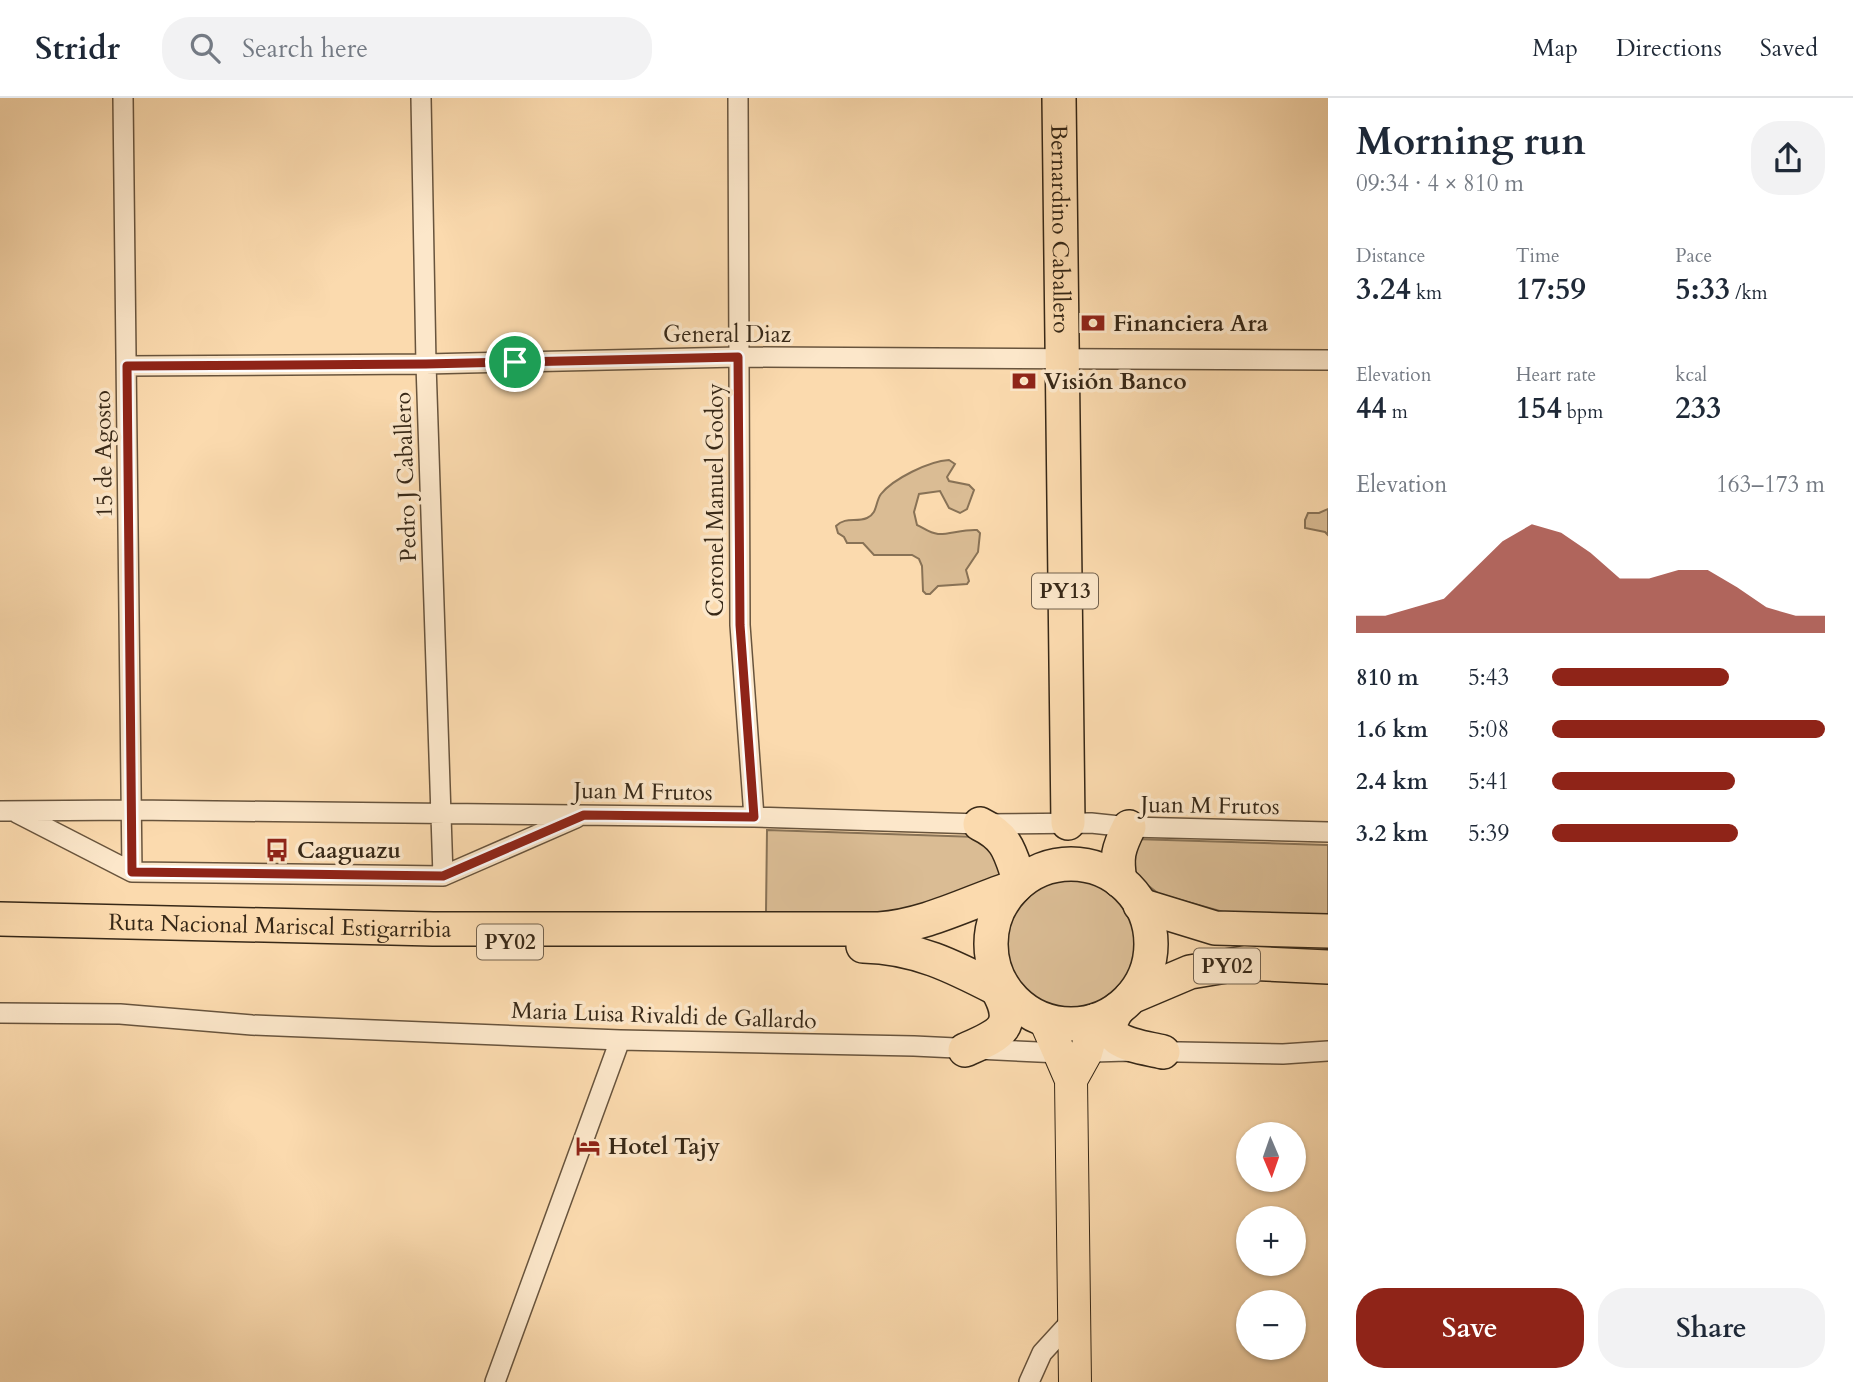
<!DOCTYPE html>
<html lang="en">
<head>
<meta charset="utf-8">
<style>
	body { margin:0; font-family:Cardo,serif; background:#f2f2f3; color:#1f2937; height:100vh; display:flex; flex-direction:column; font-size:26px; white-space:nowrap }
	* { box-sizing:border-box; margin:0 }
	p { font-size:23px; color:#747a83 }
	.icon { flex:none; width:38px; height:38px; fill:none; stroke:currentColor; stroke-width:2; stroke-linecap:round; stroke-linejoin:round }
	.map { position:relative; flex:1; overflow:hidden }
	.panel { display:flex; flex-direction:column; background:#fff; width:525px }
	.panel>* { flex:none }
	.needle { width:46px; rotate:178deg }
	.buttons { position:absolute; left:1236px; top:1024px; display:grid; gap:14px }
	.buttons a { display:grid; place-items:center; width:70px; height:70px; border-radius:50%; background:#fff; box-shadow:0 2px 5px #0004; font-size:35px }
	.pin { position:absolute; display:grid; place-items:center; width:60px; height:60px; color:#fff; margin:-30px; border:4px solid #fff; border-radius:50%; box-shadow:0 2px 7px #0007 }
	.round { display:grid; place-items:center; flex:none; width:74px; height:74px; border-radius:28px; background:#f2f2f3 }
	.summary { display:flex; align-items:center; justify-content:space-between; height:119px; padding:0 28px }
	h1 { font-size:38px; font-weight:700; line-height:52px }
	.figures { display:grid; grid-template-columns:repeat(3,1fr); gap:10px; height:119px; padding:7px 28px }
	.figures div { display:grid; align-content:center }
	.figures b { font-size:30px; font-weight:700 }
	.figures small { font-size:19px; font-weight:400 }
	.figures p { font-size:19px }
	.chart { height:196px; padding:14px 28px }
	.chart p { display:flex; justify-content:space-between }
	.chart svg { width:100%; height:126px; margin-top:7px; fill:#8f2418; opacity:.7 }
	.button { display:flex; gap:14px; margin-top:auto; padding:14px 28px }
	.button a { flex:1; height:80px; border-radius:28px; background:#8f2418; color:#fff; font-size:28px; font-weight:700; line-height:80px; text-align:center }
	.button a+a { background:#f2f2f3; color:#1f2937 }
	ul { padding:0 28px; list-style:none; font-size:23px }
	li { display:grid; grid-template-columns:112px 84px 1fr; align-items:center; height:52px }
	li i { height:18px; border-radius:9px; background:#8f2418 }
	header { display:flex; align-items:center; gap:42px; box-sizing:border-box; height:98px; padding:0 35px; background:#fff; border-bottom:2px solid #e0e1e3 }
	header strong { font-size:33px }
	nav { display:flex; gap:38px; margin-inline-start:auto; font-size:24px }
	.search { width:490px; height:63px; background:#f2f2f3; display:flex; align-items:center; gap:18px; box-sizing:border-box; padding:0 24px; border-radius:28px; color:#747a83; font-size:26px }
	main { display:flex; flex:1; min-height:0 }
	.map>svg:first-child { display:block }
</style>
</head>
<body>
<header>
<strong>Stridr</strong>
<div class="search"><svg class="icon" aria-label="search" viewBox="0 0 24 24"><circle cx="10" cy="10" r="6"/><path d="M15 15l6 6"/></svg>Search here</div>
<nav><a>Map</a><a>Directions</a><a>Saved</a></nav>
</header>
<main>
<div class="map">
<svg width="1328" height="1284" viewBox="0 0 1328 1284">
	<rect width="100%" height="100%" fill="#fbdaae"/>
	<filter id="stains"><feTurbulence type="fractalNoise" baseFrequency=".00286" numOctaves="4"/><feColorMatrix values="0 0 0 0 .2 0 0 0 0 .09 0 0 0 0 .02 0 0 0 .5 -.17"/></filter>
	<radialGradient id="worn" r=".72"><stop offset=".6" stop-color="#630" stop-opacity="0"/><stop offset="1" stop-color="#630" stop-opacity=".3"/></radialGradient>
	<!-- green -->
	<path fill="#dabc94" stroke="#887256" stroke-width="2" d="M 949,362 L 955,366 L 947,379 L 949,383 L 969,387 L 974,392 L 967,411 L 960,415 L 949,410 L 940,393 L 919,396 L 914,414 L 917,427 C 924,430 929,435 938,436 C 947,437 964,431 977,432 L 980,435 L 978,454 L 966,472 L 969,483 L 967,486 L 938,488 L 930,496 L 926,496 L 923,493 L 922,468 L 919,461 L 912,457 L 874,457 L 863,445 L 847,445 L 844,439 L 838,435 L 836,428 C 846,418 856,425 867,420 C 878,415 875,404 881,396 C 893,381 929,363 949,362 Z
		M 1328,411 L 1328,437 L 1325,434 L 1305,430 L 1305,422 L 1308,415 L 1319,415 Z
		M 767,732 L 978,739 L 997,756 L 1000,779 L 908,815 L 881,817 L 766,814 Z
		M 1134,741 L 1328,747 L 1328,824 L 1245,820 L 1159,796 L 1137,779 L 1128,766 Z
		M1004 845a67 67 0 1 1 134 0a67 67 0 1 1-134 0Z"/>
	<g fill="none" stroke-linecap="round" stroke-linejoin="round">
		<!-- minor casing -->
		<g stroke="#68543d" stroke-width="22">
			<path id="minor" d="M 123,0 L 132,774
				M 421,0 L 426,266 L 443,778
				M 738,0 L 740,527 L 754,719
				M 127,268 L 426,266 L 738,259 L 1328,262
				M 0,713 L 132,712 L 754,719 L 980,726 L 1091,725 L 1129,729 L 1328,734
				M 17,715 L 132,774 L 443,778 L 576,720
				M 0,915 L 120,916 L 252,927 L 620,942 L 914,948 L 1060,955 L 1127,953 L 1283,956 L 1328,953
				M 495,1284 L 620,942
				M 1029,1284 L 1042,1255 L 1074,1220"/>
		</g>
		<!-- primary casing -->
		<g stroke="#372817" stroke-width="34">
			<path id="primary" d="M 1045,922 L 1071,982 L 1075,1284
				M 1071,982 L 1086,955 L 1095,922"/>
		</g>
		<!-- trunk casing -->
		<g stroke="#372817" stroke-width="36">
			<g id="trunk">
				<path id="s1" d="M 1059,0 L 1068,725"/>
				<path d="M 980,726 C 1009,740 1010,756 1020,784"/>
				<circle cx="1071" cy="846" r="80"/>
				<path d="M 1120,783 C 1116,759 1118,751 1129,729"/>
				<path d="M 1140,807 L 1215,830 L 1328,833"/>
				<path id="s2" d="M 0,821 L 433,831 L 879,831 C 928,827 969,804 1015,789"/>
				<path d="M 863,848 C 920,849 960,872 1009,897"/>
				<path d="M 1131,899 L 1190,874 L 1244,865 L 1328,869"/>
				<path d="M 1118,911 C 1093,945 1139,948 1163,954"/>
				<path d="M 965,952 C 999,937 1019,930 997,891"/>
			</g>
		</g>
		<!-- minor -->
		<use href="#minor" stroke="#fce7ca" stroke-width="19"/>
		<!-- primary -->
		<use href="#primary" stroke="#fbdaae" stroke-width="32"/>
		<!-- trunk -->
		<use href="#trunk" stroke="#fbdaae" stroke-width="33"/>
	</g>
	<g fill="none" stroke-linecap="round" stroke-linejoin="round">
		<!-- route casing -->
		<g stroke="#fff" stroke-width="14">
			<path id="route" d="M 738,259 L 740,527 L 754,719 L 584,717 L 443,778 L 132,774 L 127,268 L 426,266 Z"/>
		</g>
		<!-- route -->
		<use href="#route" stroke="#8f2418" stroke-width="9"/>
	</g>
	<!-- icons -->
	<defs>
		<g id="bank-bare" transform="scale(1.89)"><path d="M-6-4H6V4H-6ZM0-2.3a2.3 2.3 0 1 0 0 4.6a2.3 2.3 0 1 0 0-4.6Z" fill="#8f2418" stroke="#fce7ca" stroke-width="2.5" paint-order="stroke"/></g>
		<g id="bus-bare" transform="scale(1.89)"><path d="M-5-6H5V4H4V6H2V4H-2V6H-4V4H-5ZM-3.5-4V0h7V-4ZM-3.5 1.2v1.5H-2V1.2ZM2 1.2v1.5H3.5V1.2Z" fill="#8f2418" stroke="#fce7ca" stroke-width="2.5" paint-order="stroke"/></g>
		<g id="hotel-bare" transform="scale(1.89)"><path d="M-6-4.5h1.5V1H6V5H4.5V3h-9V5H-6ZM-4 0a1.8 1.8 0 1 1 3.6 0ZM.5 0V-2.5h3Q6-2.5 6 0Z" fill="#8f2418" stroke="#fce7ca" stroke-width="2.5" paint-order="stroke"/></g>
	</defs>
	<g fill-rule="evenodd">
		<use href="#bank-bare" x="1093" y="225"/>
		<use href="#bank-bare" x="1024" y="283"/>
		<use href="#bus-bare" x="277" y="752"/>
		<use href="#hotel-bare" x="588" y="1048"/>
	</g>
	<g text-anchor="middle" stroke-width="7" stroke-linejoin="round" paint-order="stroke">
		<!-- shield labels -->
		<g fill="#fce7ca" stroke="#72614d" stroke-width="2">
			<rect x="1032" y="475.5" width="66" height="35" rx="5"/>
			<rect x="477" y="826.5" width="66" height="35" rx="5"/>
			<rect x="1194" y="850.5" width="66" height="35" rx="5"/>
		</g>
		<g font-size="21" font-weight="bold" fill="#372817">
			<text x="1065" y="500">PY13</text>
			<text x="510" y="851">PY02</text>
			<text x="1227" y="875">PY02</text>
		</g>
		<!-- street labels -->
		<g font-size="23" fill="#372817" stroke="#fce7ca">
			<text dy="8" stroke="none"><textPath href="#s1" startOffset="131">Bernardino Caballero</textPath></text>
			<text x="727" y="244">General Diaz</text>
			<text transform="translate(103 356) rotate(-91)" y="8">15 de Agosto</text>
			<text transform="translate(405 379) rotate(-92)" y="8">Pedro J Caballero</text>
			<text transform="translate(715 402) rotate(-90)" y="8">Coronel Manuel Godoy</text>
			<text transform="translate(643 693) rotate(1)" y="8">Juan M Frutos</text>
			<text transform="translate(1210 707) rotate(1)" y="8">Juan M Frutos</text>
			<text dy="8" stroke="none"><textPath href="#s2" startOffset="280">Ruta Nacional Mariscal Estigarribia</textPath></text>
			<text transform="translate(664 917) rotate(2)" y="8">Maria Luisa Rivaldi de Gallardo</text>
		</g>
		<!-- poi labels -->
		<g font-size="23" font-weight="bold" fill="#372817" stroke="#fce7ca" text-anchor="start">
			<text x="1113" y="233">Financiera Ara</text>
			<text x="1044" y="291">Visión Banco</text>
			<text x="297" y="760">Caaguazu</text>
			<text x="608" y="1056">Hotel Tajy</text>
		</g>
	</g>
	<rect width="100%" height="100%" filter="url(#stains)"/>
	<rect width="100%" height="100%" fill="url(#worn)"/>
</svg>
<div class="buttons">
<a><svg class="needle" viewBox="-14 -14 28 28"><path d="M0-13l5 13h-10z" fill="#e53935"/><path d="M0 13l5-13h-10z" fill="#747a83"/></svg></a>
<a>+</a>
<a>−</a>
</div>
<div class="pin" style="left:515px;top:264px;background:#1e9e55"><svg class="icon" aria-label="arrive" viewBox="0 0 24 24"><path d="M6 21V4h12l-3 4 3 4H6"/></svg></div>
</div>
<section class="panel">
<div class="summary"><div><h1>Morning run</h1><p>09:34 · 4 × 810 m</p></div><a class="round"><svg class="icon" aria-label="share" viewBox="0 0 24 24"><path d="M12 15V3M7 8l5-5 5 5M5 13v7h14v-7"/></svg></a></div>
<div class="figures">
<div><p>Distance</p><b>3.24<small> km</small></b></div>
<div><p>Time</p><b>17:59</b></div>
<div><p>Pace</p><b>5:33<small> /km</small></b></div>
</div>
<div class="figures">
<div><p>Elevation</p><b>44<small> m</small></b></div>
<div><p>Heart rate</p><b>154<small> bpm</small></b></div>
<div><p>kcal</p><b>233</b></div>
</div>
<div class="chart"><p><span>Elevation</span>163–173 m</p>
<svg viewBox="0 0 160 44" preserveAspectRatio="none"><path d="M0 44V38L10 38L20 35L30 32L40 22L50 12L60 6L70 9L80 16L90 25L100 25L110 22L120 22L130 28L140 35L150 38L160 38V44z"/></svg>
</div>
<ul>
<li><b>810 m</b>5:43<i style="width:65%"></i></li>
<li><b>1.6 km</b>5:08<i style="width:100%"></i></li>
<li><b>2.4 km</b>5:41<i style="width:67%"></i></li>
<li><b>3.2 km</b>5:39<i style="width:68%"></i></li>
</ul>
<div class="button"><a>Save</a><a>Share</a></div>
</section>
</main>
</body>
</html>
